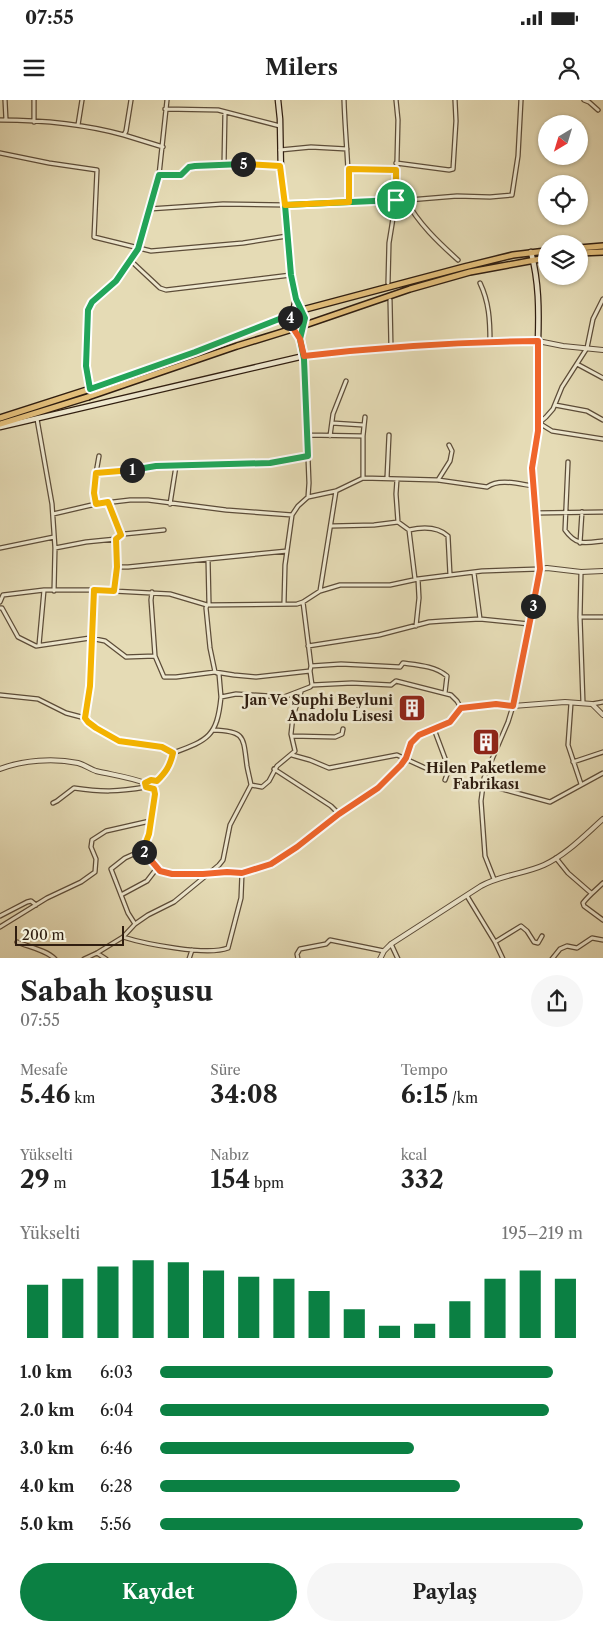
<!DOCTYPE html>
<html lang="tr">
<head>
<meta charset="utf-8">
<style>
	body { margin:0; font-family:"Libre Caslon Text",serif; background:#f6f6f6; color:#222; height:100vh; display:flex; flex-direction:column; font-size:19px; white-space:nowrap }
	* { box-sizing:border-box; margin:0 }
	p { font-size:16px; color:#767676 }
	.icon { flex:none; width:28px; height:28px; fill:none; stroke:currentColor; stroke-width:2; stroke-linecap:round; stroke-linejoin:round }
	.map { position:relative; height:858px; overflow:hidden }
	.drawer { display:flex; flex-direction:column; background:#fff; flex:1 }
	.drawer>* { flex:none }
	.needle { width:32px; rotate:218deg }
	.controls { position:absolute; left:538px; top:15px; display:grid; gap:10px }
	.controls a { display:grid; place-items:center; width:50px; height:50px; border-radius:50%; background:#fff; box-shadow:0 1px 4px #0004; font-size:25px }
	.scale { position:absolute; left:15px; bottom:12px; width:109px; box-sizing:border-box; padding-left:5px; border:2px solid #301e10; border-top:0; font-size:14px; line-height:18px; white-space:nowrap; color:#301e10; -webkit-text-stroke:4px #eee8cf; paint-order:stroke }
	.pin { position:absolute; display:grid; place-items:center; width:42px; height:42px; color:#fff; margin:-21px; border:2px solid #fff; border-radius:50%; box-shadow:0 1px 5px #0007 }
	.km { position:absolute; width:25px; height:25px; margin:-12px; border-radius:50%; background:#222; color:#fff; font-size:14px; line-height:25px; text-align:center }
	.round { display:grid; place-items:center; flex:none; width:52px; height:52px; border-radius:26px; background:#f6f6f6 }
	.overview { display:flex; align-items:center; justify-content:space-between; height:85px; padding:0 20px }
	h1 { font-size:28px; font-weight:700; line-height:38px }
	.metrics { display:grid; grid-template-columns:repeat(3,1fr); gap:8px; height:85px; padding:5px 20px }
	.metrics div { display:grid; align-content:center }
	.metrics b { font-size:25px; font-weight:700 }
	.metrics small { font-size:14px; font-weight:400 }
	.metrics p { font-size:14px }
	.chart { height:140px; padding:10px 20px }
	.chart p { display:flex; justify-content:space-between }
	.chart svg { width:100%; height:90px; margin-top:5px; stroke:#0b8043; stroke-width:6 }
	.action { display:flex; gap:10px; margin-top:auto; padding:10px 20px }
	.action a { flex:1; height:58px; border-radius:30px; background:#0b8043; color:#fff; font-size:20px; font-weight:700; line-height:58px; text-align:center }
	.action a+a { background:#f6f6f6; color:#222 }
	ul { padding:0 20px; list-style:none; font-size:16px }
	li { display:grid; grid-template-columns:80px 60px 1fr; align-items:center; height:38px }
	li i { height:12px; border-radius:6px; background:#0b8043 }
	.status { display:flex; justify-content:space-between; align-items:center; height:35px; padding:0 25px; background:#fff; direction:ltr }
	.status svg { height:14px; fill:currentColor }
	header { display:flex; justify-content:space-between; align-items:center; height:65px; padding:0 20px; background:#fff; font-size:22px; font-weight:700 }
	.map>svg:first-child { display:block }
</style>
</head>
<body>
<div class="status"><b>07:55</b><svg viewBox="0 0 49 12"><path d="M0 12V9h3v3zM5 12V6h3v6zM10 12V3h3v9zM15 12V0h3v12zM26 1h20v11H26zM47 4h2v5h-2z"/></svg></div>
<header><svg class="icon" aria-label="menu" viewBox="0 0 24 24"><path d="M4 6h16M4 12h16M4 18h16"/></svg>Milers<svg class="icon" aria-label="person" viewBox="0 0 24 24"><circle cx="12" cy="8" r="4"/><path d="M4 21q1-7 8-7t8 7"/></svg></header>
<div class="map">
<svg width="603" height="859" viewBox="0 0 603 859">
	<rect width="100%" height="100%" fill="#e5dbb5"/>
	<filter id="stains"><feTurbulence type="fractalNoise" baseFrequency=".004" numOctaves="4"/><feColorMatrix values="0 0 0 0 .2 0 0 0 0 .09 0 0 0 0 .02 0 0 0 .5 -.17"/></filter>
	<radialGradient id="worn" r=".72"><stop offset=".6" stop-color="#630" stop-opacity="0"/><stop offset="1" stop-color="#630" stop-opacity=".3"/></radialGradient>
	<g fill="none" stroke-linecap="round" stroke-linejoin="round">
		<!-- minor casing -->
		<g stroke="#5d4d39" stroke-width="5.5">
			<path id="minor" d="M 5,0 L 6,20
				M 34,0 L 34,22
				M 344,0 C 345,34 349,68 349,102
				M 584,0 L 589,2 L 598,10
				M 165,9 L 218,10 L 280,26
				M 0,20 C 41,20 84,24 124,35 L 126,31 L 131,0
				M 78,25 L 82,0
				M 124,35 L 163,47
				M 280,50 L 311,47 L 347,49
				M 0,53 L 49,63 L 97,70 L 94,137 L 151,151 L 243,143 L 287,136
				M 396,63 L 449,70 L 453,69 L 456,21 L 455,0
				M 224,64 L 225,12
				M 349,69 L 396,70
				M 159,75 L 181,75 L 189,67 L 224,64 L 281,66
				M 406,100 C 418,123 438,142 458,160
				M 149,109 L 223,104 L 285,105 L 384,102 L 457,96 L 490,97 L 512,95 L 518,56 L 521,0
				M 130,160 L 160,188 L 166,190 L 291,175
				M 388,183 L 389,143 L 396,100 L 398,20 L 396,0
				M 480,183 C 489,202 490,220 490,242
				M 603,199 L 593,219 L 587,248 L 562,287 L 553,309 L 546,317 L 539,323 L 552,331 L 603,339
				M 390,200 L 391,248
				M 577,264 L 603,278
				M 90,289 L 86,266 L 88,210 C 95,198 107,191 116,181 C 126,170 135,154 141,140 L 159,75 L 167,0
				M 555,305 L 587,311 L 603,320
				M 37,319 L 52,404 L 55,448 L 54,491
				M 332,323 L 363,325
				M 307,335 L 363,336
				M 330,336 L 333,314 L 346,281
				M 568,362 L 565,430 C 576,446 585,443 603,441
				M 96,373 L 99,356
				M 363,378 L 363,336 L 365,317
				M 387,378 L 389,335
				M 397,379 L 396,394 L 398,422 L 409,430 C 422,427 437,426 448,436 L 450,475
				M 438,380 L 450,361 L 452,351 L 449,345
				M 308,397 L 336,391 L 363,378 L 438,380 L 487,387 C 499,378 519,384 533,386
				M 109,403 L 121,435
				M 96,404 L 94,393 L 96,373 L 134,370 L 156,366 L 269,363 L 307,356
				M 170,404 L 176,366
				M 536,413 L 603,412
				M 53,414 L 96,404 L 130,400 L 148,400 L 226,410 L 292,415
				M 332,426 L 374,425 L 398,422
				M 409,430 L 415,479
				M 580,443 L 582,412
				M 0,448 L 54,437
				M 55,448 L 86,442 L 116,439
				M 208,459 L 209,504
				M 117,467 L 128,467 L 287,451
				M 581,472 L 580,517 L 583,603
				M 474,473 L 480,519
				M 113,491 L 117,467 L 116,439 L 124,434 L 164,430
				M 320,491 L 336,391
				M 152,492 L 151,500 L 155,556 L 164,577 L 176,577 L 215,572 L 234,575 L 256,577 L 310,571
				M 0,502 L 3,495 L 44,490 L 94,490 L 170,494 L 207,505 L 297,504 L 303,502 L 320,491 L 340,485 L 390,485 L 418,479 L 482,471 L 540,469
				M 284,503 L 285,465 L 292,415 L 298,406 L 308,397 L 309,383 L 304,256
				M 207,505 L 206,508 L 210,548 L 215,572 L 219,574 L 221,597
				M 0,508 L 2,508 L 18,537 L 36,546 L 90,538 L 105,541 L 126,557 L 155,556
				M 580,517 L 603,517
				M 416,526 L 419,498 L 418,479
				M 39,545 L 44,490
				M 308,546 L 379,535 L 429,522 L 443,521 L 480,519 L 529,524
				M 311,566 L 341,564 L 400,567 L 403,563 C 418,565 435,566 447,576 L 445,593
				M 312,585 L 352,583 L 391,585 L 396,581 L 451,595 L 457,601 L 461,608
				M 0,595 L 38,599 L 66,613 L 85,618 L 88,622 L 96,628 L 119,641 L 162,647 L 173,653
				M 571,603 L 568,645 L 581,684
				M 592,604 L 603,602
				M 85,618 L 90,586 L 94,490
				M 434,629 L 449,669 L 445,680
				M 292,636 L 335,637 L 342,634 L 343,629
				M 292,655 L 310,660 L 329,668 L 397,655 L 432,671 L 433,670
				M 573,662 L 603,652
				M 274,669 L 331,706 L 339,714
				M 483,684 L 550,702 L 603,673
				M 251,685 L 262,687 L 269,681 L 277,666 L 295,651 L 291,634 L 293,616 L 301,592
				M 146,687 L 154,689 L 155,693 L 149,734 L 143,750 L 160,771 L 171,774 L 203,774 L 227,772 L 242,773 L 271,764 L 297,747 L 339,714 L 378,688 L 401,665 L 406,658 L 411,643 L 419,635 L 450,622 L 461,608 L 496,604 L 513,606 L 508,622 L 484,678 L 481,701 L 485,756 L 494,779
				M 53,703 L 57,701 L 74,688 C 102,692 117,692 146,687 L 145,683 L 151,680 L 157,681 L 169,667 L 173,653 C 208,640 217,637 221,597 L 236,594 L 284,597 L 310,587 L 312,585 L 310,571 L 311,566 L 303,502
				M 556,758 L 568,773 L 591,793
				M 603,783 C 596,790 589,795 583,803 L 584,806 L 603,820
				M 121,795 L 147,781 L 157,768
				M 467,796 L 495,842 L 503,859
				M 0,816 L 27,802 L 31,801 L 36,805
				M 135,824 L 128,813 L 111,769 L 125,758 L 143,750
				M 0,827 L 47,798 L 81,782 L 95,772 L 96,759 L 91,747 L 92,740 L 106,731 L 150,721
				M 123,837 C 145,844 207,856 228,848 L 241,798 L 242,773
				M 17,842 C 29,847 46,850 55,859
				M 495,842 L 521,826 L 527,831 L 534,842 L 538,843 L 542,836
				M 391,844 L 398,859
				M 97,853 L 106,859
				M 84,859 L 97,853 L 123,837 L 135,824 L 148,815 L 174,802 L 219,765 L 223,760 L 230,725 L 251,685 C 250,679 248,672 247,666 C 243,637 246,631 213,630
				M 189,859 L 192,850
				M 298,859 L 297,854 L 300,849 L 326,844 L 330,840 L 384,851
				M 552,859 L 560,849 L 567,846 L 577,848 L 592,838 L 603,840"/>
		</g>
		<!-- tertiary casing -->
		<g stroke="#5d4d39" stroke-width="6">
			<path id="tertiary" d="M 603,250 L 563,246 L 538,241 L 539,331 L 532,367 L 540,469 L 513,606 L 565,602 L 592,604 L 603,615
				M 540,469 L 547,468 L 581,472 L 603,471
				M 0,669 C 23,660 54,658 78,663 C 85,665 90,669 96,671 C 113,675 129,677 145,683
				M 380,859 L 384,851 L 391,844 L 481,786 C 501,775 524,774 544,765 C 566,755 585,735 603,719"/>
		</g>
		<!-- secondary casing -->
		<g stroke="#301e10" stroke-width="7">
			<path id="secondary" d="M 278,0 L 280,19 L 281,76 L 291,175 L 296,199 L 305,218 L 300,239
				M 296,199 L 290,223 L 300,239 L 304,256
				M 0,327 L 304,256 L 391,248 L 490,242 L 538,241 C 539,210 539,182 531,152"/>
		</g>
		<!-- primary casing -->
		<g stroke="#301e10" stroke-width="8">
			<path id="primary" d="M 579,148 L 603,146
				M 579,153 L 603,152
				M 90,289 L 195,252 L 302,210 L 464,167 L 513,155 L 546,151
				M 88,297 L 237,246 L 302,226 L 410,189 L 470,172 L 546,158"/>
		</g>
		<!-- trunk casing -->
		<g stroke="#301e10" stroke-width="8">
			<path id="trunk" d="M 0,318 L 90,289
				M 0,324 L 88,297"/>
		</g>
		<!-- minor -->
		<use href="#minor" stroke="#eee8cf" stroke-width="3"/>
		<!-- tertiary -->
		<use href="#tertiary" stroke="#eee8cf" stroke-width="4"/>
		<!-- secondary -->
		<use href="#secondary" stroke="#eee8cf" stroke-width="4.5"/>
		<!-- primary -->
		<use href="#primary" stroke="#e2be7a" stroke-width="5"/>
		<!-- trunk -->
		<use href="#trunk" stroke="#e2be7a" stroke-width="5"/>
	</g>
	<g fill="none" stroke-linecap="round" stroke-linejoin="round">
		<!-- split-1 casing -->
		<g stroke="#fff" stroke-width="10">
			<path id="split-1" d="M 132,370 L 156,366 L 270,363 L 308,356 L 304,259 L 300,239 L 305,218 L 296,199 L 291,175 L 285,105 L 396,100"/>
		</g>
		<!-- split-2 casing -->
		<g stroke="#fff" stroke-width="10">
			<path id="split-2" d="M 132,370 L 96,373 L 94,393 L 96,404 L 108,402 L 121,435 L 116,439 L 117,467 L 114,491 L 94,490 L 90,586 L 85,618 L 88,622 L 96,628 L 119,641 L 162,647 L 173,653 C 170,666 166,672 157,681 L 151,680 L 145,683 L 146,687 L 154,689 L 155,694 L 149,734 L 143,750 L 144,752"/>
		</g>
		<!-- split-3 casing -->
		<g stroke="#fff" stroke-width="10">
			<path id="split-3" d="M 144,752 L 160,771 L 172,774 L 203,774 L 227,772 L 242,773 L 271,764 L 297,747 L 339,714 L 378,688 L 401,665 L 406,658 L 411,643 L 419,635 L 450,622 L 461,608 L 496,604 L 513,606 L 533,506"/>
		</g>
		<!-- split-4 casing -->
		<g stroke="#fff" stroke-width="10">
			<path id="split-4" d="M 290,218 L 291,225 L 300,239 L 304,256 C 381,247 460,242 538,241 L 538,331 L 532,368 L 540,469 L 533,506"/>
		</g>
		<!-- split-5 casing -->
		<g stroke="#fff" stroke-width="10">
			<path id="split-5" d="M 243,64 L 195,66 L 189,67 L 181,75 L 159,75 L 138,149 L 116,181 L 92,202 L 88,210 L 86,266 L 90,289 L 195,252 L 292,214 L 290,218"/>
		</g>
		<!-- split-6 casing -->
		<g stroke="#fff" stroke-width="10">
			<path id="split-6" d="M 243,64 L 280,66 L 285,105 L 349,102 L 349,69 L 396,70 L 396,100"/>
		</g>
		<!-- split-1 -->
		<use href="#split-1" stroke="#22a559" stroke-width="6"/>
		<!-- split-2 -->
		<use href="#split-2" stroke="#f5b400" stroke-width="6"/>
		<!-- split-3 -->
		<use href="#split-3" stroke="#f0652b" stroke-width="6"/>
		<!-- split-4 -->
		<use href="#split-4" stroke="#f0652b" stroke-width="6"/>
		<!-- split-5 -->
		<use href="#split-5" stroke="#22a559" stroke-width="6"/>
		<!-- split-6 -->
		<use href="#split-6" stroke="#f5b400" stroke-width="6"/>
	</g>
	<!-- icons -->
	<defs>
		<g id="building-square" transform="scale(1.4375)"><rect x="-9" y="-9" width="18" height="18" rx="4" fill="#8f2418" stroke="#eee8cf"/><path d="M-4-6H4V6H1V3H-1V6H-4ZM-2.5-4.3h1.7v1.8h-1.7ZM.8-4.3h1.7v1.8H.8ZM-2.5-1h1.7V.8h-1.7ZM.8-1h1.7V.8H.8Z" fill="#fff"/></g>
	</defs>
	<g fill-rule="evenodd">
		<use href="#building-square" x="412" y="608"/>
		<use href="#building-square" x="486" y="642"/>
	</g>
	<g text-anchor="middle" stroke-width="5" stroke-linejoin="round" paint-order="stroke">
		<!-- poi labels -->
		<g font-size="14" font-weight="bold" fill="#301e10" stroke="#eee8cf" text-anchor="end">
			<text x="393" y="605">Jan Ve Suphi Beyluni<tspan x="393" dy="16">Anadolu Lisesi</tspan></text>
			<text x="486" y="673" text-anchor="middle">Hilen Paketleme<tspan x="486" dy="16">Fabrikası</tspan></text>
		</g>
	</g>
	<rect width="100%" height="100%" filter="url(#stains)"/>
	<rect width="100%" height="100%" fill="url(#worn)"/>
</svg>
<div class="controls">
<a><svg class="needle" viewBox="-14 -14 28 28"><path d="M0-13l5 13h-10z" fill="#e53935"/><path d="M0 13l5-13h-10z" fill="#767676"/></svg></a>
<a><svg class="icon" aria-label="locate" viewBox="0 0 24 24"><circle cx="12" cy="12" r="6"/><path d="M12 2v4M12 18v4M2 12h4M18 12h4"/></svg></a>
<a><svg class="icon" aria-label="layers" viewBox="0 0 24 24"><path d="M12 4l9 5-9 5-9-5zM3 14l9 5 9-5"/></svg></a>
</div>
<div class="scale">200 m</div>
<div class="pin" style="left:396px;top:100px;background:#1e9e55"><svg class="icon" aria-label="arrive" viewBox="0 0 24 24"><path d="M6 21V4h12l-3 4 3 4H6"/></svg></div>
<b class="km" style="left:132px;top:370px">1</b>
<b class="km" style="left:144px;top:752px">2</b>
<b class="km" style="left:533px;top:506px">3</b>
<b class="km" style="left:290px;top:218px">4</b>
<b class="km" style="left:243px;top:64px">5</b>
</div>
<section class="drawer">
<div class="overview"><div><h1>Sabah koşusu</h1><p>07:55</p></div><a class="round"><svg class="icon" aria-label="share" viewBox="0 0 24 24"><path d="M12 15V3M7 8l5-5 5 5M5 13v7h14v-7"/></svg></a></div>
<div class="metrics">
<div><p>Mesafe</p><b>5.46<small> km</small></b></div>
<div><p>Süre</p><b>34:08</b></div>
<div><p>Tempo</p><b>6:15<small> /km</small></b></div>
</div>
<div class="metrics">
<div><p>Yükselti</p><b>29<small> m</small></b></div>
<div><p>Nabız</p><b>154<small> bpm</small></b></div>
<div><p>kcal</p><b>332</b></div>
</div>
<div class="chart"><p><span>Yükselti</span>195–219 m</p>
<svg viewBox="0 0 160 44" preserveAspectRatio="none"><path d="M5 44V18M15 44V15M25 44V9M35 44V6M45 44V7M55 44V11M65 44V14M75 44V15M85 44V21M95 44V30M105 44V38M115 44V37M125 44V26M135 44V15M145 44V11M155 44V15"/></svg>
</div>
<ul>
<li><b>1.0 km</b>6:03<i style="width:93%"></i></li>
<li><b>2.0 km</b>6:04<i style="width:92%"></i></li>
<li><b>3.0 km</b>6:46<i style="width:60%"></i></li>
<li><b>4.0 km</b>6:28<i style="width:71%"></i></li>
<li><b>5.0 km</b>5:56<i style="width:100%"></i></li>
</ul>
<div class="action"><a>Kaydet</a><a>Paylaş</a></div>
</section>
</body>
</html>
